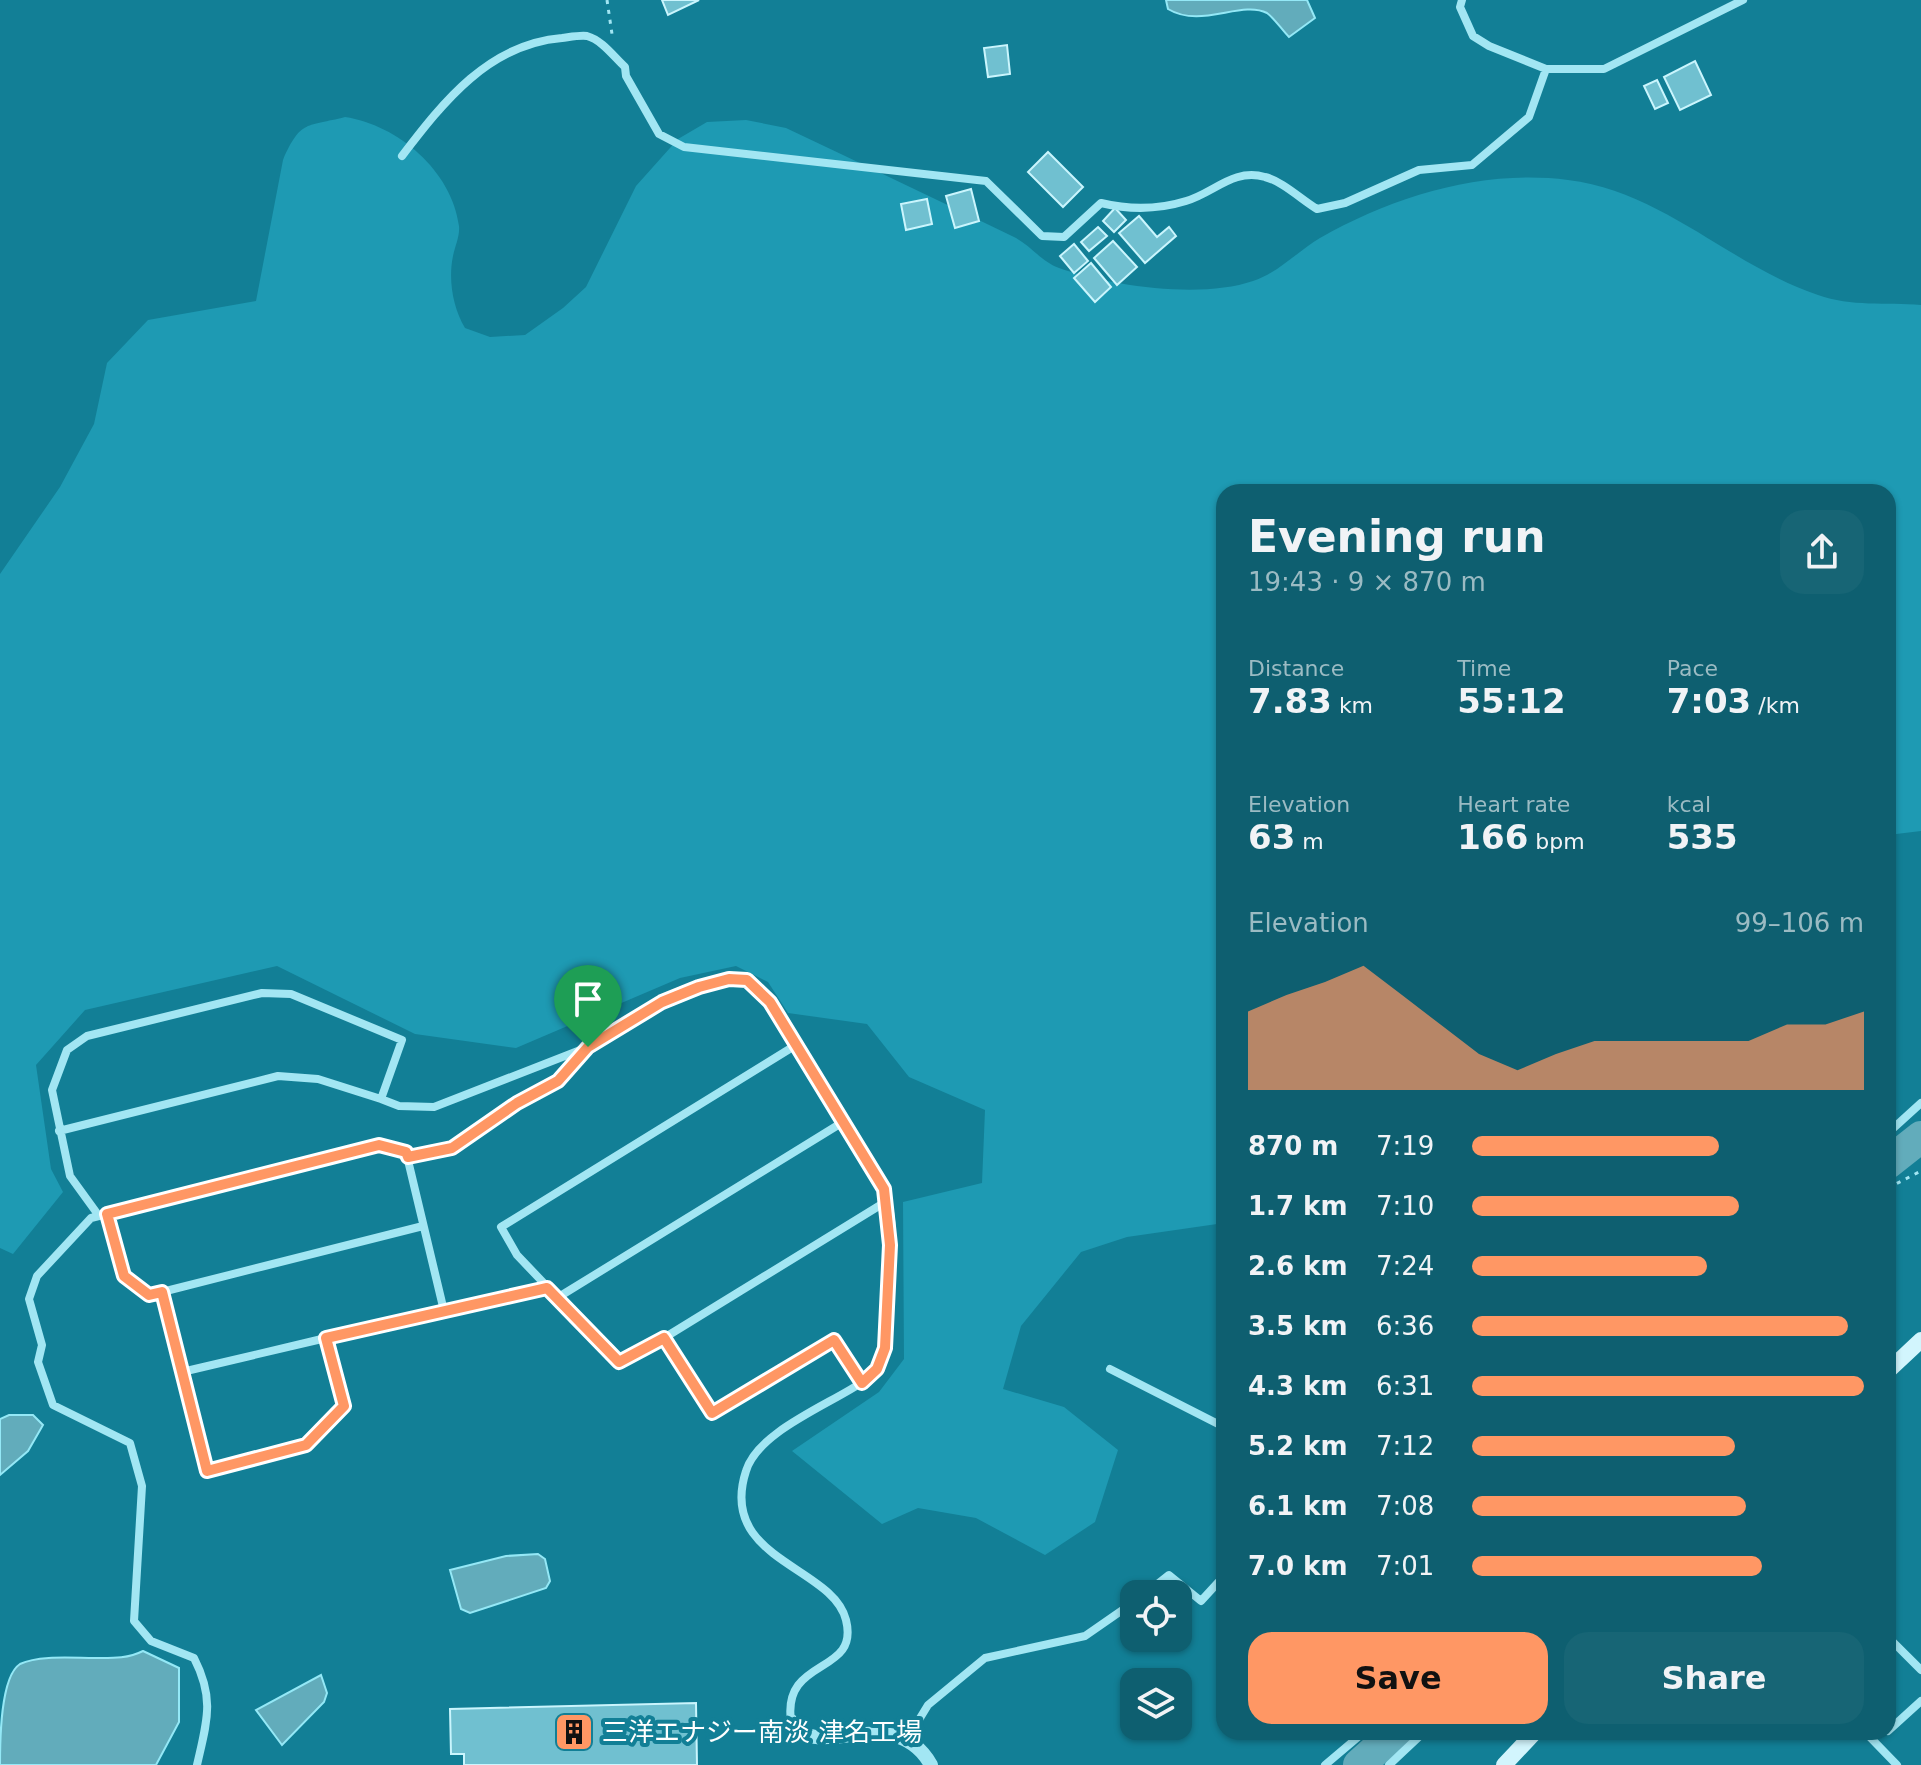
<!DOCTYPE html>
<html lang="en">
<head>
<meta charset="utf-8">
<style>
	body { margin:0; font-family:"DejaVu Sans","Noto Sans JP",sans-serif; background:#176575; color:#f1f3f6; height:100vh; display:flex; flex-direction:column; font-size:30px; white-space:nowrap }
	* { box-sizing:border-box; margin:0 }
	p { font-size:26px; color:#9bbbc3 }
	.icon { flex:none; width:44px; height:44px; fill:none; stroke:currentColor; stroke-width:2; stroke-linecap:round; stroke-linejoin:round }
	.map { position:relative; flex:1; overflow:hidden }
	.side { position:absolute; left:1216px; top:484px; width:680px; height:1256px; display:flex; flex-direction:column; background:#0e5f70; border-radius:24px; box-shadow:0 2px 6px #0004 }
	.side>* { flex:none }
	.buttons { position:absolute; left:1120px; top:1580px; display:grid; gap:16px }
	.buttons a { display:grid; place-items:center; width:72px; height:72px; border-radius:16px; background:#0e5f70; box-shadow:0 2px 6px #0004; font-size:40px }
	.pin { position:absolute; display:grid; place-items:center; width:68px; height:68px; color:#fff; margin:-82px -34px; border-radius:50% 50% 50% 0; rotate:-45deg; box-shadow:0 0 8px #0007 }
	.pin .icon { rotate:45deg }
	.round { display:grid; place-items:center; flex:none; width:84px; height:84px; border-radius:24px; background:#176575 }
	.overview { display:flex; align-items:center; justify-content:space-between; height:136px; padding:0 32px }
	h1 { font-size:44px; font-weight:700; line-height:60px }
	.metrics { display:grid; grid-template-columns:repeat(3,1fr); gap:12px; height:136px; padding:8px 32px }
	.metrics div { display:grid; align-content:center }
	.metrics b { font-size:34px; font-weight:700 }
	.metrics small { font-size:22px; font-weight:400 }
	.metrics p { font-size:22px }
	.chart { height:224px; padding:16px 32px }
	.chart p { display:flex; justify-content:space-between }
	.chart svg { width:100%; height:144px; margin-top:8px; fill:#ff9764; opacity:.7 }
	.primary-button { display:flex; gap:16px; margin-top:auto; padding:16px 32px }
	.primary-button a { flex:1; height:92px; border-radius:24px; background:#ff9764; color:#111; font-size:32px; font-weight:700; line-height:92px; text-align:center }
	.primary-button a+a { background:#176575; color:#f1f3f6 }
	ul { padding:0 32px; list-style:none; font-size:26px }
	li { display:grid; grid-template-columns:128px 96px 1fr; align-items:center; height:60px }
	li i { height:20px; border-radius:10px; background:#ff9764 }
	.map>svg:first-child { display:block }
</style>
</head>
<body>
<div class="map">
<svg width="1921" height="1765" viewBox="0 0 1921 1765">
	<rect width="100%" height="100%" fill="#127f96"/>
	<!-- green -->
	<path fill="#1e9ab3" d="M 345,117 C 398,125 452,171 459,226 C 460,236 455,246 453,256 C 448,280 453,308 465,328 L 490,337 L 525,335 L 563,308 L 586,287 L 636,186 L 678,139 L 707,122 L 746,120 L 786,128 C 862,164 938,200 1014,237 C 1030,245 1042,262 1059,268 C 1110,286 1201,299 1253,281 C 1278,273 1298,251 1320,238 C 1394,196 1483,169 1568,180 C 1664,192 1729,265 1818,295 C 1851,307 1886,302 1921,305 L 1921,831 L 1888,835 L 1888,492 L 1224,492 L 1224,1223 L 1127,1237 L 1081,1252 L 1021,1326 L 1003,1389 L 1064,1407 L 1118,1450 L 1095,1522 L 1045,1555 L 976,1518 L 918,1508 L 882,1524 L 792,1451 L 879,1392 L 904,1359 L 903,1202 L 982,1183 L 985,1110 L 909,1077 L 867,1024 L 788,1013 L 768,982 L 736,966 L 680,978 L 516,1048 L 415,1034 L 277,966 L 85,1010 L 36,1065 L 51,1169 L 63,1192 L 13,1254 L 0,1248 L 0,574 L 60,487 L 94,424 L 107,363 L 148,320 L 256,301 L 283,160 C 301,119 307,127 345,117 Z"/>
	<!-- water -->
	<path fill="#62acbb" stroke="#94e8f6" stroke-width="2" d="M 1166,0 L 1307,0 L 1315,18 L 1289,37 C 1282,30 1275,19 1267,13 C 1241,0 1201,29 1168,9 Z
		M 9,1415 L 33,1415 L 43,1425 L 28,1451 L 0,1475 L 0,1419 Z
		M 538,1554 L 545,1559 L 550,1581 L 546,1588 L 470,1613 L 461,1609 L 450,1570 L 506,1556 Z
		M 143,1651 L 179,1668 L 179,1722 L 156,1765 L 0,1765 C 0,1742 0,1677 20,1664 C 39,1655 73,1658 94,1658 C 111,1658 127,1659 143,1651 Z
		M 321,1675 L 327,1693 L 324,1702 L 282,1745 L 256,1710 Z"/>
	<g fill="none" stroke-linecap="round" stroke-linejoin="round">
		<!-- river -->
		<path stroke="#62acbb" stroke-width="32" d="M 1888,1163 L 1921,1137
			M 1359,1765 L 1396,1732"/>
	</g>
	<!-- building -->
	<path fill="#70c0d0" stroke="#caf5fd" stroke-width="2" d="M 662,0 L 699,0 L 668,15 Z
		M 1007,45 L 1010,74 L 988,77 L 984,48 Z
		M 1695,61 L 1711,95 L 1680,110 L 1664,77 Z
		M 1657,80 L 1668,103 L 1655,109 L 1644,86 Z
		M 1048,152 L 1083,187 L 1063,207 L 1028,172 Z
		M 971,189 L 979,221 L 955,228 L 946,196 Z
		M 927,199 L 932,224 L 906,230 L 901,204 Z
		M 1115,208 L 1126,220 L 1114,232 L 1103,221 Z
		M 1139,216 L 1157,237 L 1169,227 L 1176,236 L 1145,263 L 1119,233 Z
		M 1098,227 L 1107,236 L 1089,251 L 1081,242 Z
		M 1113,241 L 1137,267 L 1117,285 L 1094,258 Z
		M 1074,244 L 1088,261 L 1074,273 L 1060,256 Z
		M 1091,263 L 1111,287 L 1095,302 L 1074,278 Z
		M 696,1703 L 697,1765 L 464,1765 L 464,1754 L 451,1754 L 450,1709 Z"/>
	<g fill="none" stroke-linecap="round" stroke-linejoin="round">
		<!-- path -->
		<path stroke="#a2e6f3" stroke-width="3" stroke-dasharray="4 6" stroke-linecap="butt" d="M 607,0 L 612,34
			M 1888,1188 L 1921,1171"/>
		<!-- minor -->
		<path stroke="#a2e6f3" stroke-width="8" d="M 1462,0 L 1460,7 L 1473,36 L 1489,46 L 1546,69 L 1604,69 L 1743,0
			M 402,156 C 444,101 489,44 562,38 C 570,37 580,35 587,36 C 602,40 614,57 625,67 L 626,76 L 659,134 L 684,147 L 986,181 L 1042,236 L 1064,237 L 1101,203 C 1130,210 1157,210 1186,201 C 1214,193 1233,168 1265,177 C 1282,181 1302,200 1317,209 L 1345,203 L 1419,170 L 1472,165 L 1529,117 L 1546,69
			M 796,1045 L 501,1227 L 517,1255 L 619,1362 L 664,1338 L 712,1413 L 834,1340 L 862,1383
			M 59,1131 L 278,1076 L 318,1079 L 381,1099
			M 1888,1133 L 1921,1103
			M 408,1157 L 452,1148 L 517,1103 L 558,1081 L 585,1050
			M 107,1214 L 124,1276 L 149,1295 L 162,1292 L 207,1471 L 306,1445 L 344,1406 L 326,1338 L 444,1311 L 406,1152 L 379,1145 L 107,1214 L 91,1218 L 37,1276 L 29,1299 L 42,1345 L 38,1362 L 53,1405 L 130,1443 L 142,1486 L 134,1621 L 151,1641 L 194,1658 C 215,1699 207,1721 197,1765
			M 99,1216 L 70,1176 L 52,1090 L 67,1050 L 87,1036 L 262,993 L 291,994 L 402,1040 L 381,1099 L 399,1106 L 434,1107 L 588,1047 L 662,1002 L 699,987 L 729,979 L 747,980 L 770,1002 C 795,1043 820,1085 846,1126 C 858,1146 875,1167 884,1189 C 898,1223 890,1273 888,1309 C 887,1335 888,1365 864,1381 C 831,1404 758,1431 746,1471 C 717,1560 833,1566 846,1620 C 860,1676 782,1656 791,1721
			M 162,1292 L 423,1226
			M 557,1298 L 843,1122
			M 444,1311 L 547,1288
			M 664,1338 L 887,1201
			M 1110,1369 L 1224,1427
			M 182,1372 L 326,1338
			M 1145,1594 L 1169,1575 L 1201,1601 L 1224,1576
			M 1888,1637 L 1921,1670
			M 1888,1731 L 1921,1701
			M 1865,1732 L 1897,1765
			M 906,1741 L 928,1705 L 985,1658 L 1085,1636 L 1134,1602
			M 1325,1765 L 1364,1732
			M 1389,1765 L 1424,1732"/>
		<!-- tertiary -->
		<path stroke="#a2e6f3" stroke-width="14" d="M 791,1721 C 814,1765 894,1699 931,1765"/>
		<!-- secondary -->
		<path stroke="#d2f5fd" stroke-width="16" d="M 1888,1371 L 1921,1340
			M 1504,1765 L 1535,1732"/>
	</g>
	<g fill="none" stroke-linecap="round" stroke-linejoin="round">
		<!-- route casing -->
		<g stroke="#fff" stroke-width="16">
			<path id="route" d="M 729,979 L 747,980 L 770,1002 L 884,1189 L 890,1245 L 885,1348 L 877,1369 L 862,1383 L 834,1340 L 712,1413 L 664,1338 L 619,1362 L 547,1288 L 326,1338 L 344,1406 L 306,1445 L 207,1471 L 162,1292 L 149,1295 L 124,1276 L 107,1214 L 379,1145 L 406,1152 L 408,1157 L 452,1148 L 517,1103 L 558,1081 L 588,1047 L 662,1002 L 699,987 Z"/>
		</g>
		<!-- route -->
		<use href="#route" stroke="#ff9764" stroke-width="10"/>
	</g>
	<!-- icons -->
	<defs>
		<g id="building-square" transform="scale(2)"><rect x="-9" y="-9" width="18" height="18" rx="4" fill="#ff9764" stroke="#127f96"/><path d="M-4-6H4V6H1V3H-1V6H-4ZM-2.5-4.3h1.7v1.8h-1.7ZM.8-4.3h1.7v1.8H.8ZM-2.5-1h1.7V.8h-1.7ZM.8-1h1.7V.8H.8Z" fill="#111"/></g>
	</defs>
	<g fill-rule="evenodd">
		<use href="#building-square" x="574" y="1732"/>
	</g>
	<g text-anchor="middle" stroke-width="8" stroke-linejoin="round" paint-order="stroke">
		<!-- poi labels -->
		<g font-size="26" fill="#fff" stroke="#127f96" text-anchor="start">
			<text x="602" y="1741">三洋エナジー南淡 津名工場</text>
		</g>
	</g>
</svg>
<div class="buttons">
<a><svg class="icon" aria-label="locate" viewBox="0 0 24 24"><circle cx="12" cy="12" r="6"/><path d="M12 2v4M12 18v4M2 12h4M18 12h4"/></svg></a>
<a><svg class="icon" aria-label="layers" viewBox="0 0 24 24"><path d="M12 4l9 5-9 5-9-5zM3 14l9 5 9-5"/></svg></a>
</div>
<div class="pin" style="left:588px;top:1047px;background:#1e9e55"><svg class="icon" aria-label="arrive" viewBox="0 0 24 24"><path d="M6 21V4h12l-3 4 3 4H6"/></svg></div>
<section class="side">
<div class="overview"><div><h1>Evening run</h1><p>19:43 · 9 × 870 m</p></div><a class="round"><svg class="icon" aria-label="share" viewBox="0 0 24 24"><path d="M12 15V3M7 8l5-5 5 5M5 13v7h14v-7"/></svg></a></div>
<div class="metrics">
<div><p>Distance</p><b>7.83<small> km</small></b></div>
<div><p>Time</p><b>55:12</b></div>
<div><p>Pace</p><b>7:03<small> /km</small></b></div>
</div>
<div class="metrics">
<div><p>Elevation</p><b>63<small> m</small></b></div>
<div><p>Heart rate</p><b>166<small> bpm</small></b></div>
<div><p>kcal</p><b>535</b></div>
</div>
<div class="chart"><p><span>Elevation</span>99–106 m</p>
<svg viewBox="0 0 160 44" preserveAspectRatio="none"><path d="M0 44V20L10 15L20 11L30 6L40 15L50 24L60 33L70 38L80 33L90 29L100 29L110 29L120 29L130 29L140 24L150 24L160 20V44z"/></svg>
</div>
<ul>
<li><b>870 m</b>7:19<i style="width:63%"></i></li>
<li><b>1.7 km</b>7:10<i style="width:68%"></i></li>
<li><b>2.6 km</b>7:24<i style="width:60%"></i></li>
<li><b>3.5 km</b>6:36<i style="width:96%"></i></li>
<li><b>4.3 km</b>6:31<i style="width:100%"></i></li>
<li><b>5.2 km</b>7:12<i style="width:67%"></i></li>
<li><b>6.1 km</b>7:08<i style="width:70%"></i></li>
<li><b>7.0 km</b>7:01<i style="width:74%"></i></li>
</ul>
<div class="primary-button"><a>Save</a><a>Share</a></div>
</section>
</div>
</body>
</html>
